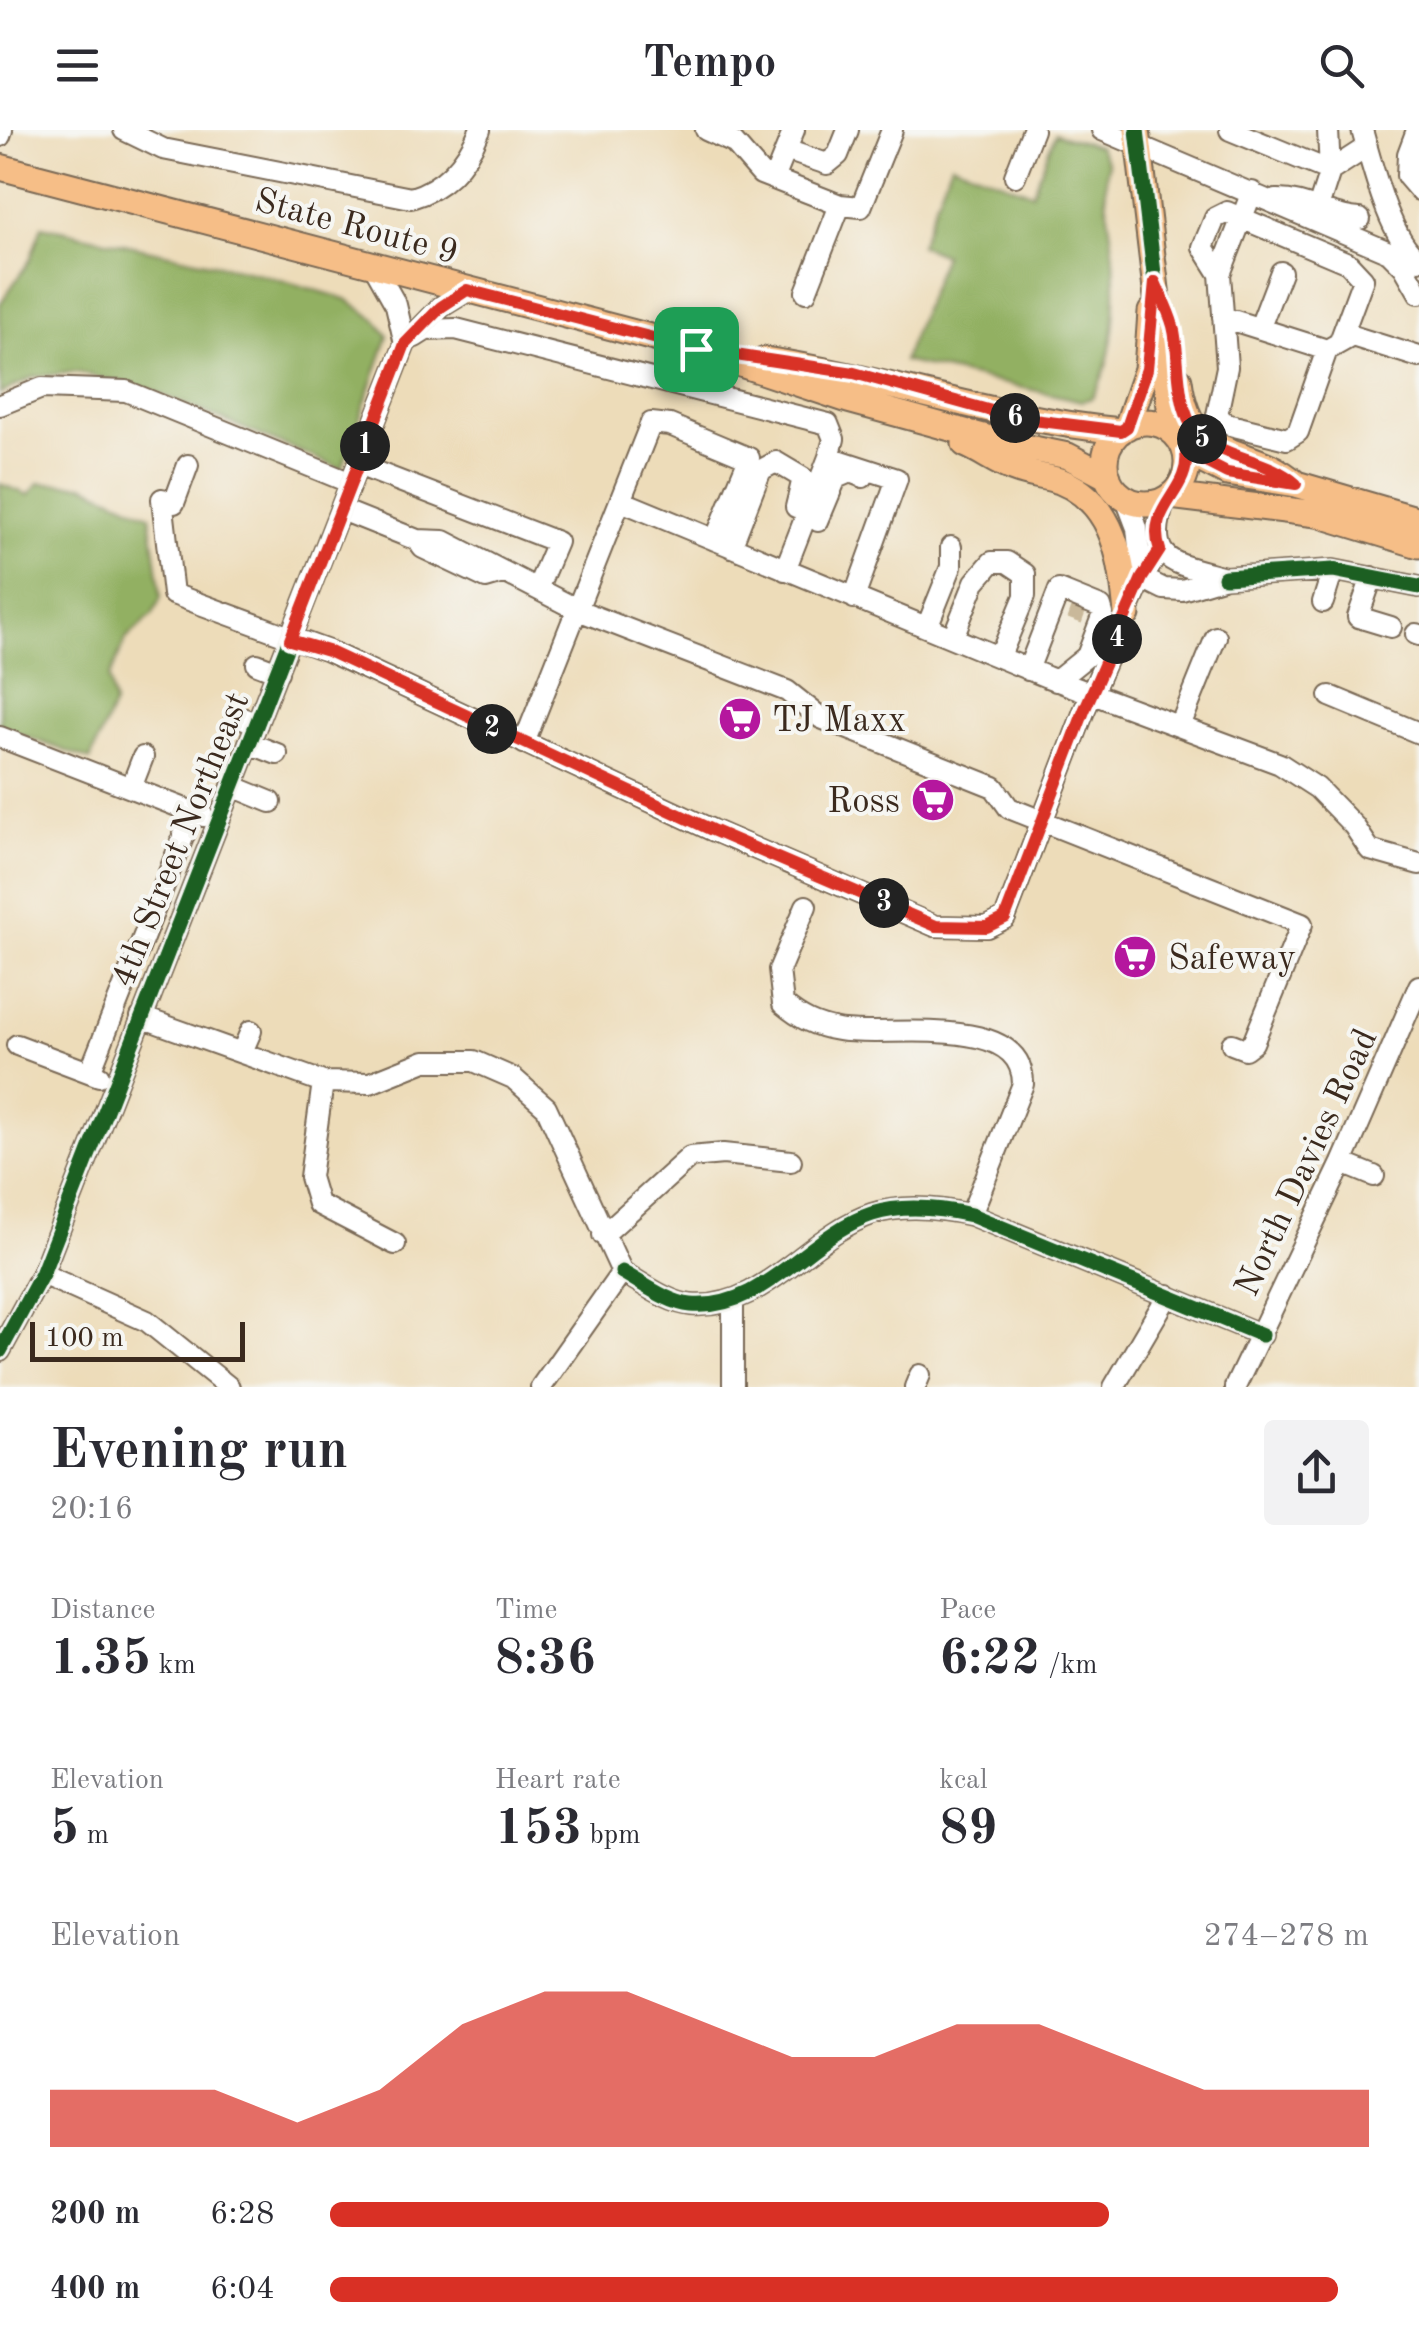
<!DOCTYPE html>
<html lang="en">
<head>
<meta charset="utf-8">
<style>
	body { margin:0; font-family:"Old Standard TT",serif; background:#f2f2f3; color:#2b2b33; height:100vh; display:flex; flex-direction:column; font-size:38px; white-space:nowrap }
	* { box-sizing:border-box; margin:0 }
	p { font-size:32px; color:#7c7c81 }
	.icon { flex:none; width:55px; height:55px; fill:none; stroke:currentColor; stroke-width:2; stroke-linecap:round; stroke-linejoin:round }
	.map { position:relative; height:1257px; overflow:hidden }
	.panel { display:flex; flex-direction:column; background:#fff; flex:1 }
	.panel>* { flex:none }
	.scale { position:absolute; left:30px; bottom:25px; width:215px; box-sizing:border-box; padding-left:10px; border:5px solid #3b2a1e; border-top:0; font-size:28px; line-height:35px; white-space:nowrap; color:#3b2a1e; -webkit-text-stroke:8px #f6f6f2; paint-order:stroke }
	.pin { position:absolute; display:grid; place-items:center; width:85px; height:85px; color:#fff; margin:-42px; border-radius:20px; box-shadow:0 5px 15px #0006 }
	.km { position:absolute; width:50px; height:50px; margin:-25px; border-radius:50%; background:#222; color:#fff; font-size:28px; line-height:50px; text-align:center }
	.round { display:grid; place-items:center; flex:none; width:105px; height:105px; border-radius:10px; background:#f2f2f3 }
	.head { display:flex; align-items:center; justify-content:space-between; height:170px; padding:0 50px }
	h1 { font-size:55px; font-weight:800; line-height:75px }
	.stats { display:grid; grid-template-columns:repeat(3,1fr); gap:15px; height:170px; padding:10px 50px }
	.stats div { display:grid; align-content:center }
	.stats b { font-size:50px; font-weight:800 }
	.stats small { font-size:28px; font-weight:400 }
	.stats p { font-size:28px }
	.chart { height:280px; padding:20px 50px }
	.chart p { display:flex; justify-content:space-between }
	.chart svg { width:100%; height:180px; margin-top:10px; fill:#d93025; opacity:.7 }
	ul { padding:0 50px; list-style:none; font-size:32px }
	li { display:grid; grid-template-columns:160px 120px 1fr; align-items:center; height:75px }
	li i { height:25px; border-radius:12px; background:#d93025 }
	header { display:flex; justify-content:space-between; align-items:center; height:130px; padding:0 50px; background:#fff; font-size:45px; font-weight:800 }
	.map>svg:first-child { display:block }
</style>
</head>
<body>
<header><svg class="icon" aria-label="menu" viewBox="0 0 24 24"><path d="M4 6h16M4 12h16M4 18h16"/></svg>Tempo<svg class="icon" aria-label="search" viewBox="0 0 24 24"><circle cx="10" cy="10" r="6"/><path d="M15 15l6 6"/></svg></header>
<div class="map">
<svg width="1419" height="1257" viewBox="0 0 1419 1257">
	<rect width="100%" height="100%" fill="#f6f6f2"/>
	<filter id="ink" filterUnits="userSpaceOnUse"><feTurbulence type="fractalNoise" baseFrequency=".01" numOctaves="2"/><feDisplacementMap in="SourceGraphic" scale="20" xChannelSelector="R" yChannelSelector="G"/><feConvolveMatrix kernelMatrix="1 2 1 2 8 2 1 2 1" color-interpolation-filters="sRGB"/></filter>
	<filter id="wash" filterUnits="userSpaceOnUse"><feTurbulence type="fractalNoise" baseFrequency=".0048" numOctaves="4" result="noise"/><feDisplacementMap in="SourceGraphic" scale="40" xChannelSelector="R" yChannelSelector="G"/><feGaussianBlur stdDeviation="2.25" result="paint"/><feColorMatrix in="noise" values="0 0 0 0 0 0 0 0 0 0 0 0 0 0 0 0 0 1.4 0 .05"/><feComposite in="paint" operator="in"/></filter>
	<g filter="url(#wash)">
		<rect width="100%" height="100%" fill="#eddcb9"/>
		<!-- forest -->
		<path fill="#92b062" stroke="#666d40" stroke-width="2.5" d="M 1055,4 L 1098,16 L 1108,34 C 1101,66 1112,97 1114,129 C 1117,174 1116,229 1092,268 L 1082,271 L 903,231 L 944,125 L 920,115 L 951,33 L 1032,63 Z
			M 42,96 L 260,144 L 346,169 L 375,189 L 388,206 L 342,339 L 148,259 L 75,242 L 33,247 L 0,264 L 0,174 L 30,130 Z
			M 39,353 L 84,355 L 150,385 L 161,467 L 153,484 L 126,509 L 109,549 L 114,574 L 90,630 L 0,597 L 0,354 L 29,365 Z"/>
	</g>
	<g filter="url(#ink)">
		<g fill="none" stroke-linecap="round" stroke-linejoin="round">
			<!-- minor-tunnel -->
			<path stroke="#c9b89a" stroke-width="20" stroke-dasharray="20 10" stroke-linecap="butt" d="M 1071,479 L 1085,484"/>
			<!-- minor casing -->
			<g stroke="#796854" stroke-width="24">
				<path id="minor" d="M 124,0 L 163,19 L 411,68 C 445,58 467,32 480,0
					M 706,0 L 734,13 L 761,44 L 840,75 L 861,77 L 892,0
					M 1102,0 L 1389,122 L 1404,137 L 1419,163
					M 1230,0 L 1330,41 L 1328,0
					M 1362,0 C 1372,35 1390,110 1419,130
					M 1417,0 L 1408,24 L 1407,46 L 1419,60
					M 0,6 L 2,0
					M 786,20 L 827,34 L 838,25 L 848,0
					M 1015,46 L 1033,0
					M 774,49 L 794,0
					M 1252,62 L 1220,144 L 1227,237 L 1217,285 L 1226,294 L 1287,309 L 1298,302 L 1327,220
					M 1276,70 C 1306,69 1330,88 1360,89
					M 1318,78 L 1330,41 L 1367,17
					M 374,136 L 396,175 L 405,214
					M 1220,144 L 1203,117 L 1215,88 L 1227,82 L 1348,133 L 1363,149 L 1340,211
					M 806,162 L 840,75
					M 1223,187 L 1327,220 L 1352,206 L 1419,227
					M 1260,197 L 1281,142
					M 415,207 L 426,200 L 456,199 L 828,294 L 834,309 L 829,327 L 785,440
					M 0,275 L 42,258 L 126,261 L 351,353
					M 829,327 L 897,349 L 854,468
					M 358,335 L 557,412 L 537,459
					M 162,369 L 173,464 L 328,521 L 712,700 L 935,796 L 987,797 L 1005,788 L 1084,581 L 1142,448 L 1160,420
					M 1126,369 L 1137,398 L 1142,448
					M 1165,370 C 1143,433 1174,433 1225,447
					M 621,371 L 1047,547 L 1280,634 L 1317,658 L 1354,696 L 1370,720 L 1419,734
					M 174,373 L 188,335
					M 342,380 L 417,410 L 423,418 L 486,448 L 503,443
					M 818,391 L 836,348 L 850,342 L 863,347
					M 417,410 L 444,411 L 578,480 L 787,561 L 821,588 L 994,657 L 1009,678 L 1302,794 L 1253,913 L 1245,919 L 1232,914
					M 731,417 L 761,340 L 776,332 L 803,348 L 796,377
					M 1372,447 L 1358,487 L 1391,497
					M 1142,448 L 1164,459 L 1182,460 L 1225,447 L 1333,440 L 1419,457
					M 1323,472 L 1333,440
					M 927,497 L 951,437 L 951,417
					M 1416,504 L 1419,505
					M 953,507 L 975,452 L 992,432 L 1007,432 L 1025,444 L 1025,466 L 1000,526
					M 257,534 L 278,542
					M 1028,540 L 1059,460 L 1101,477 L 1103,484 L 1087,526 L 1056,551
					M 1330,566 L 1419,603
					M 235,585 L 257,594
					M 1180,596 L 1216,507
					M 0,607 L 203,686
					M 249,613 L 277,624
					M 524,613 L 651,293 L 670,295 L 749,328 L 715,410
					M 232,656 L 271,672
					M 131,658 L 143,627
					M 806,776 L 779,840 L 783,874 C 801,889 815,896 838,900 C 884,909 1023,880 1023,954 L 971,1085
					M 141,887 L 323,952 L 370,953 L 425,931 L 474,931 L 513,948 L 546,977 L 622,1142
					M 17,915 L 99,946
					M 242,922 L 251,901
					M 90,942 L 193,682
					M 323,952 L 310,1047 L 318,1074 L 395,1114
					M 1342,1033 L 1374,1046
					M 603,1105 L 690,1027 L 723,1024 L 791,1031
					M 622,1142 C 642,1153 668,1173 691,1175 C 764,1181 808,1105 872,1084 C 904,1074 940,1078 971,1085 L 1262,1205
					M 42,1144 L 147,1191 L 229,1257
					M 733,1172 L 733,1257
					M 0,1221 L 42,1144 L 405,214 L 441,177 L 467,161
					M 541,1257 L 622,1142
					M 915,1257 L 920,1245
					M 1114,1257 L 1168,1165
					M 1235,1257 L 1342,1033 L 1419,856"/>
			</g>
			<!-- major casing -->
			<g stroke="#796854" stroke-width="29">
				<path id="major" d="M 1137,0 L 1173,302
					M 0,37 L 696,219 L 848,270 L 1009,314 L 1068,326 L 1108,347
					M 765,230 C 885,248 1000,290 1121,301
					M 1179,250 C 1190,338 1246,310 1296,354
					M1105 333a41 41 0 1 1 82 0a41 41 0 1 1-82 0Z
					M 1127,297 L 1147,239 L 1151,182
					M 965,314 C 982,321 997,333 1014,339 C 1029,345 1045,346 1060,351 C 1116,373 1122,432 1127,484
					M 1186,322 L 1227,343 L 1296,354 L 1419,390
					M 1170,366 L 1317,384 L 1419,415"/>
			</g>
			<!-- minor -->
			<use href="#minor" stroke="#fff" stroke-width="20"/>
			<!-- major -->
			<use href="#major" stroke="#f6be87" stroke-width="25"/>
			<!-- cycleway casing -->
			<g stroke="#f6f6f2" stroke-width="21">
				<path id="cycleway" d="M 1137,0 L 1155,152
					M 1225,447 L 1333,440 L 1419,457
					M 622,1142 C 642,1153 668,1173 691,1175 C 764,1181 808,1105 872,1084 C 904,1074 940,1078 971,1085 L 1262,1205
					M 0,1221 L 42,1144 L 405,214 L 441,177 L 467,161"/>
			</g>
			<!-- cycleway -->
			<use href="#cycleway" stroke="#1b5e20" stroke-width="15"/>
		</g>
	</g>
	<g fill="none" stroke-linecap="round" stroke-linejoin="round" filter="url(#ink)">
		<!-- route casing -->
		<g stroke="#fff" stroke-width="20">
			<path id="route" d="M 1155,152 C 1161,166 1169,181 1173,196 C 1182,231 1172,288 1206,311 C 1235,330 1270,331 1296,354 L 1227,343 L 1186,322 C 1191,362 1145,377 1160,420 L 1142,448 L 1084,581 L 1005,788 L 987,797 L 936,796 L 712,700 L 328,521 L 290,510 L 405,214 L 441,177 L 467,160 L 696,219 L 854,243 L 1017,288 L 1121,301 L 1127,297 L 1147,239 Z"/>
		</g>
		<!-- route -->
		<use href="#route" stroke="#d93025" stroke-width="12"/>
	</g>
	<!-- icons -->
	<defs>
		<g id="supermarket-disc" transform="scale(2.25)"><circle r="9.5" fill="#b5179e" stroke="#f6f6f2"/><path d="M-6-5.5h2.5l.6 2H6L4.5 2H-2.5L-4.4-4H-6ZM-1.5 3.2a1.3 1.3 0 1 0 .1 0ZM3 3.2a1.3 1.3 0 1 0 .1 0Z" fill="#fff"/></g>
	</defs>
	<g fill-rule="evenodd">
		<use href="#supermarket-disc" x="740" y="589"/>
		<use href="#supermarket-disc" x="933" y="670"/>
		<use href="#supermarket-disc" x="1135" y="827"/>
	</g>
	<g text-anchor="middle" stroke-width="8" stroke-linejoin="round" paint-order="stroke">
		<!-- street labels -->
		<g font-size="35" fill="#3b2a1e" stroke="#f6f6f2">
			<text transform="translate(357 95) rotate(15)" y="12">State Route 9</text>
			<text transform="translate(179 709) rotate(-68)" y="12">4th Street Northeast</text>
			<text transform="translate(1305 1032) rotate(-65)" y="12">North Davies Road</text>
		</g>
		<!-- poi labels -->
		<g font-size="35" fill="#3b2a1e" stroke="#f6f6f2" text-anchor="start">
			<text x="772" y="601">TJ Maxx</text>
			<text x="900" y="682" text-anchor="end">Ross</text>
			<text x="1168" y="839">Safeway</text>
		</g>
	</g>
</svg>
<div class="scale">100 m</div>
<div class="pin" style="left:696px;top:219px;background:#1e9e55"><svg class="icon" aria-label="arrive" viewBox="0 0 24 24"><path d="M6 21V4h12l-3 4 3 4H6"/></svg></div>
<b class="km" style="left:365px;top:316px">1</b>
<b class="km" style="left:492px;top:599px">2</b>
<b class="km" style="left:884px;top:773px">3</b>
<b class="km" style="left:1117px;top:509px">4</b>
<b class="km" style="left:1202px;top:309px">5</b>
<b class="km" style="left:1015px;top:288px">6</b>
</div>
<section class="panel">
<div class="head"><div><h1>Evening run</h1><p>20:16</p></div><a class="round"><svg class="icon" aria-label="share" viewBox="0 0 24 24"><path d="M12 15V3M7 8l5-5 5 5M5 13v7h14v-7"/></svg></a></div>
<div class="stats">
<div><p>Distance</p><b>1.35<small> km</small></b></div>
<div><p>Time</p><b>8:36</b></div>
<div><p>Pace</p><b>6:22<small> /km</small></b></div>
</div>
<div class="stats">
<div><p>Elevation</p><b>5<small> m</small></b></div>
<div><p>Heart rate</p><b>153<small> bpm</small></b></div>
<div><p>kcal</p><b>89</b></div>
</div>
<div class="chart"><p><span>Elevation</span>274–278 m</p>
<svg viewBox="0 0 160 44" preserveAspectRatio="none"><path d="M0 44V30L10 30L20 30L30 38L40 30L50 14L60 6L70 6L80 14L90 22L100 22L110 14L120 14L130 22L140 30L150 30L160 30V44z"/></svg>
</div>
<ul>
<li><b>200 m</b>6:28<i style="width:75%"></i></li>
<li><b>400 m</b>6:04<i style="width:97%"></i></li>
</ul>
</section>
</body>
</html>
